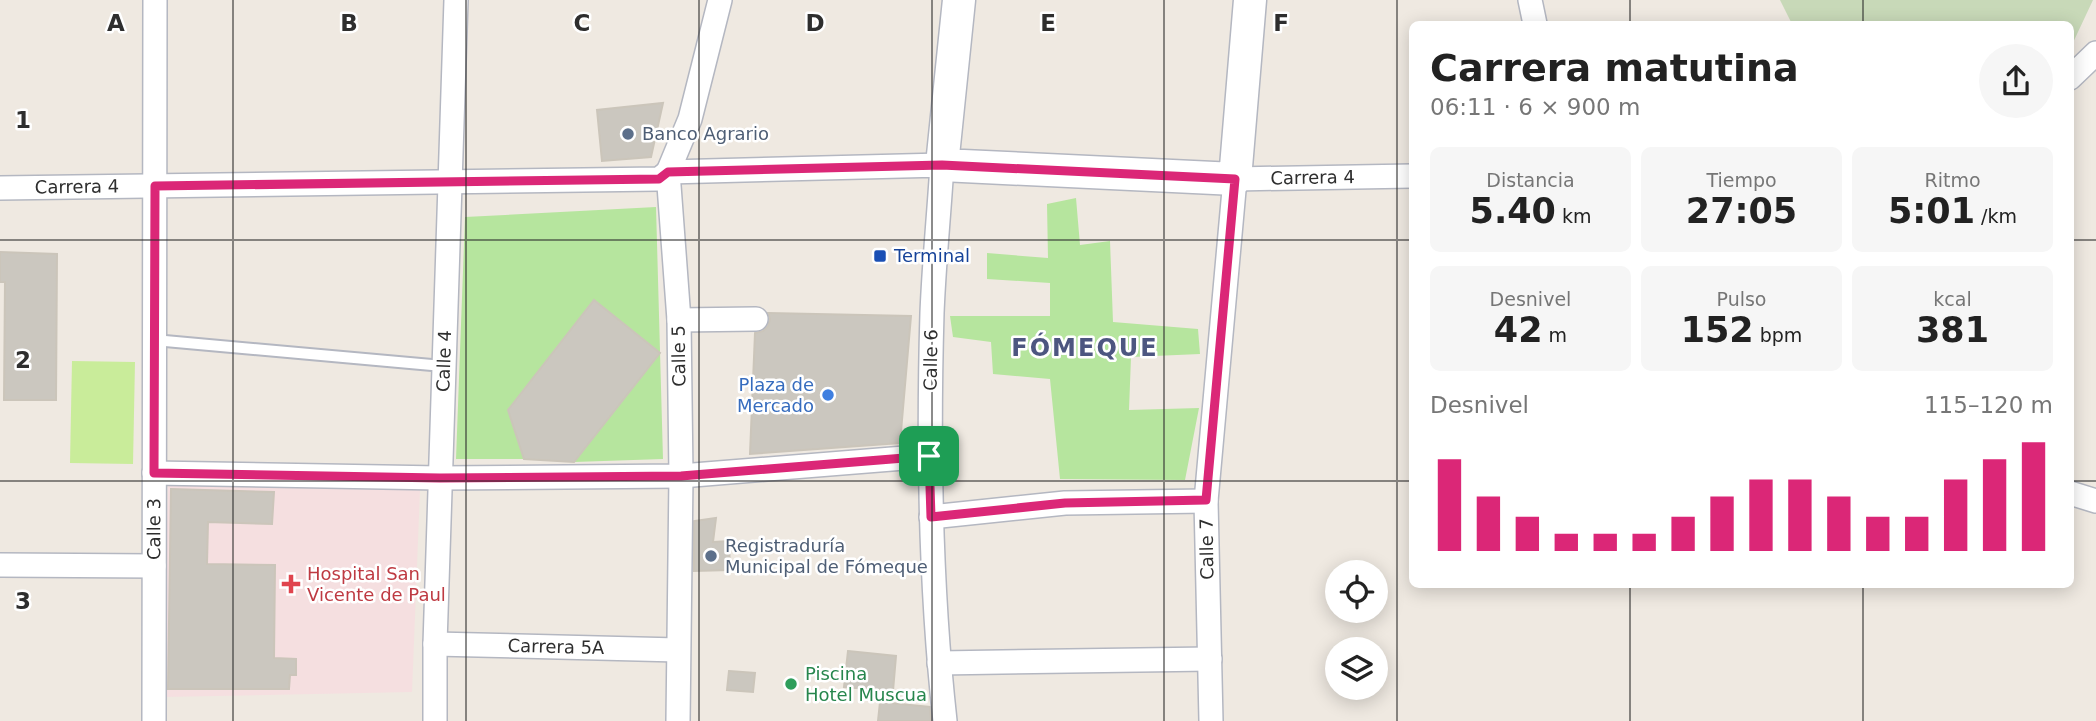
<!DOCTYPE html>
<html lang="es">
<head>
<meta charset="utf-8">
<style>
	body { margin:0; font-family:"DejaVu Sans",sans-serif; background:#f6f6f6; color:#222; height:100vh; display:flex; flex-direction:column; font-size:26px; white-space:nowrap }
	* { box-sizing:border-box; margin:0 }
	p { font-size:23px; color:#767676 }
	.icon { flex:none; width:38px; height:38px; fill:none; stroke:currentColor; stroke-width:2; stroke-linecap:round; stroke-linejoin:round }
	.map { position:relative; flex:1; overflow:hidden }
	.side { position:absolute; left:1409px; top:21px; width:665px; height:567px; display:flex; flex-direction:column; background:#fff; border-radius:10px; box-shadow:0 4px 18px #0003 }
	.side>* { flex:none }
	.buttons { position:absolute; left:1325px; top:560px; display:grid; gap:14px }
	.buttons a { display:grid; place-items:center; width:63px; height:63px; border-radius:50%; background:#fff; box-shadow:0 4px 18px #0003; font-size:35px }
	.pin { position:absolute; display:grid; place-items:center; width:60px; height:60px; color:#fff; margin:-30px; border-radius:14px; box-shadow:0 4px 10px #0006 }
	.round { display:grid; place-items:center; flex:none; width:74px; height:74px; border-radius:37px; background:#f6f6f6 }
	.headline { display:flex; align-items:center; justify-content:space-between; height:119px; padding:0 21px }
	h1 { font-size:38px; font-weight:700; line-height:52px }
	.figures { display:grid; grid-template-columns:repeat(3,1fr); gap:10px; height:119px; padding:7px 21px }
	.figures div { display:grid; align-content:center; border-radius:10px; background:#f6f6f6; text-align:center }
	.figures b { font-size:35px; font-weight:700 }
	.figures small { font-size:19px; font-weight:400 }
	.figures p { font-size:19px }
	.chart { height:196px; padding:14px 21px }
	.chart p { display:flex; justify-content:space-between }
	.chart svg { width:100%; height:126px; margin-top:7px; stroke:#db2777; stroke-width:6 }
	.map>svg:first-child { display:block }
</style>
</head>
<body>
<div class="map">
<svg width="2096" height="721" viewBox="0 0 2096 721">
	<rect width="100%" height="100%" fill="#efe9e1"/>
	<!-- medical -->
	<path fill="#f5dfe0" d="M 168,484 L 272,485 L 420,490 L 412,692 L 163,697 Z"/>
	<!-- green -->
	<path fill="#b6e59e" d="M 1076,198 L 1080,245 L 1110,241 L 1113,322 L 1198,329 L 1200,354 L 1131,357 L 1129,410 L 1199,408 L 1185,480 L 1060,479 L 1050,379 L 993,374 L 991,342 L 953,337 L 950,316 L 1050,316 L 1050,283 L 987,279 L 987,253 L 1048,258 L 1047,204 Z
		M 656,207 L 663,459 L 574,462 L 660,353 L 594,300 L 508,410 L 524,459 L 456,459 L 465,217 Z"/>
	<!-- cemetery -->
	<path fill="#c8d9b8" d="M 1780,0 L 2093,0 L 2070,49 L 2070,24 L 1792,24 Z"/>
	<!-- pitch -->
	<path fill="#c9ec9a" d="M 72,361 L 135,362 L 133,464 L 70,463 Z"/>
	<!-- building -->
	<path fill="#cbc7bf" stroke="#cbc5ba" stroke-width="2" d="M 663,103 L 651,157 L 602,161 L 597,110 Z
		M 0,252 L 57,254 L 56,400 L 4,400 L 5,282 L 0,282 Z
		M 594,300 L 660,353 L 574,462 L 524,459 L 508,410 Z
		M 768,313 L 911,316 L 900,443 L 750,454 L 755,333 L 763,331 L 768,326 L 770,319 Z
		M 171,489 L 274,492 L 272,524 L 208,522 L 207,564 L 275,565 L 274,658 L 296,659 L 296,675 L 290,675 L 289,689 L 168,689 Z
		M 716,518 L 713,542 L 729,541 L 730,570 L 694,571 L 694,521 Z
		M 848,651 L 896,656 L 893,691 L 844,687 Z
		M 729,671 L 755,673 L 753,692 L 727,690 Z
		M 880,702 L 930,707 L 931,721 L 878,721 Z"/>
	<g fill="none" stroke-linecap="round" stroke-linejoin="round">
		<!-- lane casing -->
		<g stroke="#b4b7c1" stroke-width="14">
			<path id="lane" d="M 154,340 L 443,366"/>
		</g>
		<!-- street casing -->
		<g stroke="#b4b7c1" stroke-width="26">
			<g id="street">
				<path d="M 1530,0 L 1535,24"/>
				<path d="M 2070,78 L 2096,53"/>
				<path id="s1" d="M 0,188 L 659,179 L 668,172 L 942,165 C 939,214 934,263 932,313 C 928,449 930,585 945,721"/>
				<path d="M 679,320 L 756,319"/>
				<path d="M 154,473 L 440,478 L 681,476 L 929,456"/>
				<path d="M 2070,493 L 2096,501"/>
				<path d="M 931,517 L 1065,503 L 1206,501"/>
				<path d="M 0,565 L 154,566"/>
				<path id="s2" d="M 435,644 L 678,650"/>
				<path d="M 939,663 L 1210,659"/>
				<path id="s3" d="M 154,721 L 155,0"/>
				<path id="s4" d="M 435,721 L 435,644 L 456,0"/>
				<path d="M 678,721 L 681,476 L 679,320 L 668,172 L 690,119 L 720,0"/>
				<path id="s5" d="M 1211,721 L 1206,501 L 1235,179 L 1412,176"/>
			</g>
		</g>
		<!-- secondary casing -->
		<g stroke="#b4b7c1" stroke-width="35">
			<path id="secondary" d="M 959,0 L 942,165 L 1235,179 L 1250,0"/>
		</g>
		<!-- lane -->
		<use href="#lane" stroke="#fff" stroke-width="10"/>
		<!-- street -->
		<use href="#street" stroke="#fff" stroke-width="23"/>
		<!-- secondary -->
		<use href="#secondary" stroke="#fff" stroke-width="32"/>
	</g>
	<g fill="none" stroke-linecap="round" stroke-linejoin="round">
		<!-- route casing -->
		<g stroke="#fff" stroke-width="14">
			<path id="route" d="M 942,165 L 1235,179 L 1206,500 L 1065,503 L 931,517 L 929,456 L 681,476 L 440,478 L 154,473 L 155,186 L 659,179 L 668,172 Z"/>
		</g>
		<!-- route -->
		<use href="#route" stroke="#db2777" stroke-width="9"/>
	</g>
	<!-- grid -->
	<path fill="none" stroke="#2e2e2e" stroke-width="2" stroke-opacity="0.55" d="M 233,0 L 233,721M 466,0 L 466,721M 699,0 L 699,721M 932,0 L 932,721M 1164,0 L 1164,721M 1397,0 L 1397,721M 1630,0 L 1630,24M 1863,0 L 1863,24M 0,240 L 1412,240M 2070,240 L 2096,240M 0,481 L 1412,481M 2070,481 L 2096,481M 1630,584 L 1630,721M 1863,584 L 1863,721"/>
	<!-- markers -->
	<g fill="#5c6f8a" stroke="#fff" stroke-width="2.5">
		<circle cx="628" cy="134" r="7"/>
		<circle cx="711" cy="556" r="7"/>
	</g>
	<rect fill="#1a4fb4" stroke="#fff" stroke-width="2.5" x="873" y="249" width="14" height="14" rx="3.5"/>
	<circle fill="#3f7fe0" stroke="#fff" stroke-width="2.5" cx="828" cy="395" r="7"/>
	<path fill="#e0444e" stroke="#fff" stroke-width="2.5" d="M287.5 573.5h7v7h7v7h-7v7h-7v-7h-7v-7h7z"/>
	<circle fill="#2e9e5b" stroke="#fff" stroke-width="2.5" cx="791" cy="684" r="7"/>
	<g text-anchor="middle" stroke-width="5" stroke-linejoin="round" paint-order="stroke">
		<!-- service labels -->
		<g font-size="18" fill="#4e5e75" stroke="#fff" text-anchor="start">
			<text x="642" y="140">Banco Agrario</text>
			<text x="725" y="552">Registraduría<tspan x="725" dy="21">Municipal de Fómeque</tspan></text>
		</g>
		<!-- street labels -->
		<g font-size="18" fill="#2e2e2e" stroke="#fff">
			<text dy="6" stroke="none"><textPath href="#s5" startOffset="621">Carrera 4</textPath></text>
			<text dy="6" stroke="none"><textPath href="#s1" startOffset="77">Carrera 4</textPath></text>
			<text transform="translate(679 356) rotate(-91)" y="6">Calle 5</text>
			<text dy="6" stroke="none"><textPath href="#s4" startOffset="360">Calle 4</textPath></text>
			<text transform="translate(931 360) rotate(-89)" y="6">Calle 6</text>
			<text dy="6" stroke="none"><textPath href="#s3" startOffset="192">Calle 3</textPath></text>
			<text transform="translate(1207 549) rotate(-91)" y="6">Calle 7</text>
			<text dy="6" stroke="none"><textPath href="#s2" startOffset="121">Carrera 5A</textPath></text>
		</g>
		<!-- transit labels -->
		<g font-size="18" fill="#164399" stroke="#fff" text-anchor="start">
			<text x="894" y="262">Terminal</text>
		</g>
		<!-- shop labels -->
		<g font-size="18" fill="#366cbe" stroke="#fff" text-anchor="end">
			<text x="814" y="391">Plaza de<tspan x="814" dy="21">Mercado</tspan></text>
		</g>
		<!-- health labels -->
		<g font-size="18" fill="#be3a42" stroke="#fff" text-anchor="start">
			<text x="307" y="580">Hospital San<tspan x="307" dy="21">Vicente de Paul</tspan></text>
		</g>
		<!-- leisure labels -->
		<g font-size="18" fill="#27864d" stroke="#fff" text-anchor="start">
			<text x="805" y="680">Piscina<tspan x="805" dy="21">Hotel Muscua</tspan></text>
		</g>
		<!-- district labels -->
		<g font-size="24" font-weight="bold" letter-spacing="2" fill="#4d5680" stroke="#fff">
			<text x="1085" y="356">FÓMEQUE</text>
		</g>
	</g>
	<g font-size="23" text-anchor="middle" font-weight="bold" fill="#2e2e2e" stroke="#fff" stroke-width="5" stroke-linejoin="round" paint-order="stroke">
		<text x="116" y="31">A</text>
		<text x="349" y="31">B</text>
		<text x="582" y="31">C</text>
		<text x="815" y="31">D</text>
		<text x="1048" y="31">E</text>
		<text x="1281" y="31">F</text>
		<text x="23" y="128">1</text>
		<text x="23" y="368">2</text>
		<text x="23" y="609">3</text>
	</g>
</svg>
<div class="buttons">
<a><svg class="icon" aria-label="locate" viewBox="0 0 24 24"><circle cx="12" cy="12" r="6"/><path d="M12 2v4M12 18v4M2 12h4M18 12h4"/></svg></a>
<a><svg class="icon" aria-label="layers" viewBox="0 0 24 24"><path d="M12 4l9 5-9 5-9-5zM3 14l9 5 9-5"/></svg></a>
</div>
<div class="pin" style="left:929px;top:456px;background:#1e9e55"><svg class="icon" aria-label="arrive" viewBox="0 0 24 24"><path d="M6 21V4h12l-3 4 3 4H6"/></svg></div>
<section class="side">
<div class="headline"><div><h1>Carrera matutina</h1><p>06:11 · 6 × 900 m</p></div><a class="round"><svg class="icon" aria-label="share" viewBox="0 0 24 24"><path d="M12 15V3M7 8l5-5 5 5M5 13v7h14v-7"/></svg></a></div>
<div class="figures">
<div><p>Distancia</p><b>5.40<small> km</small></b></div>
<div><p>Tiempo</p><b>27:05</b></div>
<div><p>Ritmo</p><b>5:01<small> /km</small></b></div>
</div>
<div class="figures">
<div><p>Desnivel</p><b>42<small> m</small></b></div>
<div><p>Pulso</p><b>152<small> bpm</small></b></div>
<div><p>kcal</p><b>381</b></div>
</div>
<div class="chart"><p><span>Desnivel</span>115–120 m</p>
<svg viewBox="0 0 160 44" preserveAspectRatio="none"><path d="M5 44V12M15 44V25M25 44V32M35 44V38M45 44V38M55 44V38M65 44V32M75 44V25M85 44V19M95 44V19M105 44V25M115 44V32M125 44V32M135 44V19M145 44V12M155 44V6"/></svg>
</div>
</section>
</div>
</body>
</html>
